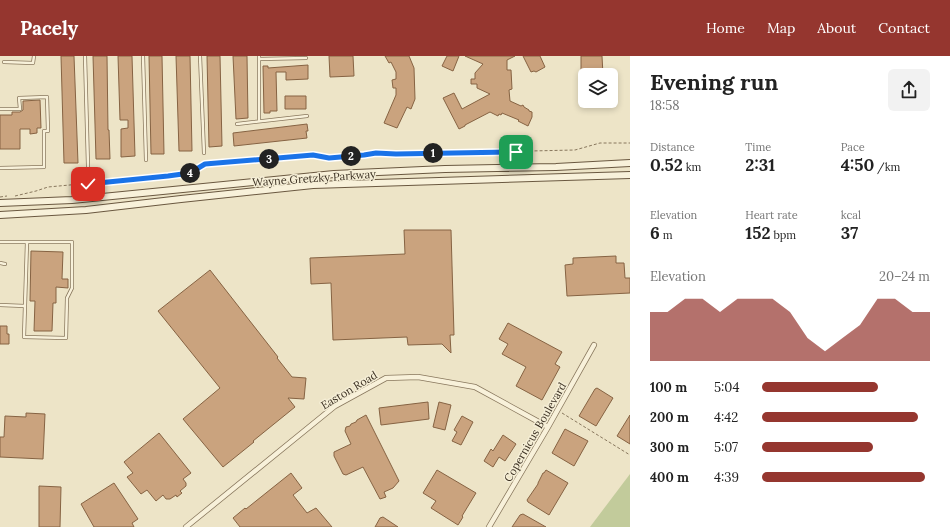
<!DOCTYPE html>
<html lang="en">
<head>
<meta charset="utf-8">
<style>
	body { margin:0; font-family:Lora,serif; background:#f2f2f2; color:#222; height:100vh; display:flex; flex-direction:column; font-size:15px; white-space:nowrap }
	* { box-sizing:border-box; margin:0 }
	p { font-size:13px; color:#767676 }
	.icon { flex:none; width:22px; height:22px; fill:none; stroke:currentColor; stroke-width:2; stroke-linecap:round; stroke-linejoin:round }
	.map { position:relative; flex:1; overflow:hidden }
	.side { display:flex; flex-direction:column; background:#fff; width:320px }
	.side>* { flex:none }
	.buttons { position:absolute; left:578px; top:12px; display:grid; gap:8px }
	.buttons a { display:grid; place-items:center; width:40px; height:40px; border-radius:6px; background:#fff; box-shadow:0 2px 6px #0003; font-size:20px }
	.pin { position:absolute; display:grid; place-items:center; width:34px; height:34px; color:#fff; margin:-17px; border-radius:8px; box-shadow:0 2px 6px #0006 }
	.km { position:absolute; width:20px; height:20px; margin:-10px; border-radius:50%; background:#222; color:#fff; font-size:11px; line-height:20px; text-align:center }
	.round { display:grid; place-items:center; flex:none; width:42px; height:42px; border-radius:6px; background:#f2f2f2 }
	.head { display:flex; align-items:center; justify-content:space-between; height:68px; padding:0 20px }
	h1 { font-size:22px; font-weight:700; line-height:30px }
	.metrics { display:grid; grid-template-columns:repeat(3,1fr); gap:6px; height:68px; padding:4px 20px }
	.metrics div { display:grid; align-content:center }
	.metrics b { font-size:17px; font-weight:700 }
	.metrics small { font-size:11px; font-weight:400 }
	.metrics p { font-size:11px }
	.chart { height:112px; padding:8px 20px }
	.chart p { display:flex; justify-content:space-between }
	.chart svg { width:100%; height:72px; margin-top:4px; fill:#95362f; opacity:.7 }
	ul { padding:0 20px; list-style:none; font-size:13px }
	li { display:grid; grid-template-columns:64px 48px 1fr; align-items:center; height:30px }
	li i { height:10px; border-radius:5px; background:#95362f }
	header { display:flex; align-items:center; gap:24px; box-sizing:border-box; height:56px; padding:0 20px; background:#95362f; color:#fff }
	header strong { font-size:19px }
	nav { display:flex; gap:22px; margin-inline-start:auto; font-size:14px }
	main { display:flex; flex:1; min-height:0 }
	.map>svg:first-child { display:block }
</style>
</head>
<body>
<header>
<strong>Pacely</strong>
<nav><a>Home</a><a>Map</a><a>About</a><a>Contact</a></nav>
</header>
<main>
<div class="map">
<svg width="630" height="471" viewBox="0 0 630 471">
	<rect width="100%" height="100%" fill="#ede4c7"/>
	<!-- green -->
	<path fill="#c2cb9b" d="M 630,418 L 630,471 L 590,471 Z"/>
	<!-- building -->
	<path fill="#caa37e" stroke="#866343" d="M 61,0 L 74,0 L 78,107 L 64,107 Z
		M 93,0 L 107,0 L 108,74 L 109,74 L 110,103 L 96,103 Z
		M 118,0 L 132,0 L 135,100 L 121,101 L 121,73 L 128,72 L 128,64 L 120,64 Z
		M 149,0 L 162,0 L 164,98 L 151,98 Z
		M 176,0 L 190,0 L 192,95 L 179,95 Z
		M 207,0 L 220,0 L 222,90 L 209,91 Z
		M 233,0 L 247,0 L 248,62 L 236,63 Z
		M 329,0 L 353,0 L 354,20 L 330,21 Z
		M 385,0 L 409,0 L 414,12 L 415,43 L 411,53 L 407,51 L 397,72 L 384,67 L 396,39 L 396,32 L 393,32 L 392,24 L 396,23 L 396,16 L 391,6 L 389,7 Z
		M 447,0 L 459,0 L 453,15 L 442,10 Z
		M 465,0 L 515,0 L 507,4 L 507,14 L 511,14 L 512,33 L 509,34 L 510,45 L 521,50 L 523,49 L 524,51 L 529,54 L 529,55 L 532,56 L 532,61 L 528,70 L 518,65 L 519,64 L 502,57 L 501,59 L 499,58 L 498,60 L 490,56 L 465,69 L 465,70 L 459,73 L 443,42 L 454,37 L 462,53 L 490,38 L 477,32 L 477,28 L 471,28 L 471,23 L 475,23 L 475,17 L 483,8 Z
		M 523,0 L 540,0 L 545,11 L 536,16 L 534,15 L 531,16 Z
		M 581,0 L 602,0 L 603,19 L 581,19 Z
		M 308,9 L 308,23 L 286,24 L 286,16 L 276,16 L 277,55 L 270,55 L 270,57 L 264,57 L 263,10 L 268,10 L 268,12 Z
		M 285,40 L 306,40 L 306,53 L 285,53 Z
		M 40,44 L 41,72 L 37,72 L 37,77 L 30,78 L 30,73 L 20,73 L 20,93 L 0,93 L 0,59 L 12,59 L 12,56 L 20,56 L 23,54 L 23,45 Z
		M 307,68 L 308,75 L 306,75 L 307,82 L 234,90 L 233,77 Z
		M 404,174 L 451,174 L 454,279 L 450,279 L 451,297 L 442,288 L 408,289 L 407,281 L 333,284 L 331,227 L 311,228 L 310,202 L 405,198 Z
		M 31,195 L 63,196 L 62,223 L 68,223 L 68,232 L 56,231 L 56,247 L 53,247 L 52,275 L 34,275 L 35,245 L 30,245 Z
		M 616,200 L 616,207 L 624,207 L 625,222 L 630,222 L 630,237 L 567,240 L 565,209 L 573,208 L 573,202 Z
		M 210,214 L 278,301 L 277,302 L 292,321 L 306,322 L 304,343 L 288,342 L 295,351 L 253,385 L 254,386 L 223,411 L 183,363 L 220,332 L 158,255 Z
		M 508,267 L 562,296 L 555,308 L 560,311 L 542,344 L 516,330 L 526,311 L 502,298 L 508,288 L 499,283 Z
		M 0,270 L 7,270 L 7,278 L 9,278 L 9,288 L 0,288 Z
		M 597,332 L 613,342 L 596,370 L 579,360 L 595,333 Z
		M 428,346 L 429,363 L 381,369 L 379,352 Z
		M 439,346 L 451,349 L 445,374 L 433,371 Z
		M 26,357 L 45,358 L 43,403 L 0,401 L 0,381 L 4,381 L 5,360 L 26,361 Z
		M 366,359 L 399,425 L 393,432 L 384,436 L 386,441 L 380,443 L 363,411 L 346,419 L 343,418 L 334,400 L 334,396 L 351,388 L 345,375 L 346,371 L 350,370 L 351,368 L 356,366 L 357,364 Z
		M 630,359 L 630,388 L 617,380 Z
		M 462,360 L 473,366 L 461,389 L 452,385 L 457,376 L 454,374 Z
		M 565,373 L 588,385 L 574,410 L 552,397 Z
		M 159,377 L 191,417 L 183,423 L 186,427 L 186,430 L 180,435 L 182,437 L 177,441 L 176,439 L 170,443 L 166,443 L 163,439 L 156,445 L 147,434 L 141,438 L 127,421 L 133,417 L 124,406 Z
		M 503,379 L 516,388 L 505,405 L 499,401 L 493,411 L 484,405 L 491,393 L 493,395 Z
		M 437,414 L 476,437 L 462,460 L 463,461 L 458,469 L 431,452 L 436,445 L 423,437 Z
		M 546,414 L 568,427 L 549,459 L 528,446 L 527,444 L 538,428 L 538,427 L 543,417 L 544,417 Z
		M 291,417 L 302,432 L 293,439 L 307,457 L 316,452 L 332,471 L 240,471 L 233,462 L 245,452 L 246,453 Z
		M 114,427 L 138,463 L 132,467 L 134,471 L 94,471 L 81,448 Z
		M 39,430 L 61,431 L 60,471 L 39,471 Z
		M 523,458 L 546,471 L 512,471 L 520,459 Z
		M 383,461 L 398,471 L 375,471 L 380,462 Z"/>
	<g fill="none" stroke-linecap="round" stroke-linejoin="round">
		<!-- lane casing -->
		<g stroke="#88775d" stroke-width="4">
			<path id="lane" d="M 85,0 L 88,110
				M 143,0 L 146,104
				M 200,0 L 204,97
				M 259,0 L 259,65
				M 259,3 L 306,2
				M 4,6 L 33,7 L 34,0
				M 0,53 L 20,53 L 19,42 L 47,41 L 48,75 L 44,75 L 44,111 L 0,112
				M 237,68 L 307,60
				M 0,186 L 72,186 L 72,232 L 67,242 L 66,282 L 24,281 L 27,186
				M 0,207 L 5,208
				M 0,249 L 25,250"/>
		</g>
		<!-- street casing -->
		<g stroke="#88775d" stroke-width="6">
			<path id="street" d="M 186,471 L 335,350 L 386,322 L 418,321 L 475,331 L 548,371
				M 489,471 L 548,371 L 594,289"/>
		</g>
		<!-- secondary casing -->
		<g stroke="#6a5840" stroke-width="8">
			<path id="secondary" d="M 0,147 L 72,144 L 334,118 L 445,113 L 556,111 L 630,107
				M 0,159 L 86,154 L 181,143 L 313,129 L 630,119"/>
		</g>
		<!-- path -->
		<path stroke="#88775d" stroke-width="1" stroke-dasharray="3 2" stroke-linecap="butt" d="M 15,140 L 36,135 L 48,131 L 168,120 L 190,117 L 205,108 L 313,99 L 329,102 L 365,99 L 376,97 L 396,98 L 575,94 L 600,87 L 630,87
			M 0,141 L 7,140
			M 562,357 L 630,399"/>
		<!-- lane -->
		<use href="#lane" stroke="#f8f1da" stroke-width="2.5"/>
		<!-- street -->
		<use href="#street" stroke="#f8f1da" stroke-width="4.5"/>
		<!-- secondary -->
		<use href="#secondary" stroke="#f8f1da" stroke-width="6"/>
	</g>
	<g fill="none" stroke-linecap="round" stroke-linejoin="round">
		<!-- route casing -->
		<g stroke="#fff" stroke-width="8">
			<path id="route" d="M 88,128 L 168,120 L 190,117 L 205,108 L 313,99 L 329,102 L 364,99 L 376,97 L 396,98 L 516,96"/>
		</g>
		<!-- route -->
		<use href="#route" stroke="#1a73e8" stroke-width="5"/>
	</g>
	<g text-anchor="middle" stroke-width="3" stroke-linejoin="round" paint-order="stroke">
		<!-- street labels -->
		<g font-size="11" fill="#392e20" stroke="#f5eed6">
			<text transform="translate(314 122) rotate(-4)" y="4">Wayne Gretzky Parkway</text>
			<text transform="translate(349 334) rotate(-31)" y="4">Easton Road</text>
			<text transform="translate(535 376) rotate(-60)" y="4">Copernicus Boulevard</text>
		</g>
	</g>
</svg>
<div class="buttons">
<a><svg class="icon" aria-label="layers" viewBox="0 0 24 24"><path d="M12 4l9 5-9 5-9-5zM3 14l9 5 9-5"/></svg></a>
</div>
<div class="pin" style="left:516px;top:96px;background:#1e9e55"><svg class="icon" aria-label="arrive" viewBox="0 0 24 24"><path d="M6 21V4h12l-3 4 3 4H6"/></svg></div>
<div class="pin" style="left:88px;top:128px;background:#d93025"><svg class="icon" aria-label="check" viewBox="0 0 24 24"><path d="M5 12l5 5 9-10"/></svg></div>
<b class="km" style="left:433px;top:97px">1</b>
<b class="km" style="left:351px;top:100px">2</b>
<b class="km" style="left:269px;top:103px">3</b>
<b class="km" style="left:190px;top:117px">4</b>
</div>
<section class="side">
<div class="head"><div><h1>Evening run</h1><p>18:58</p></div><a class="round"><svg class="icon" aria-label="share" viewBox="0 0 24 24"><path d="M12 15V3M7 8l5-5 5 5M5 13v7h14v-7"/></svg></a></div>
<div class="metrics">
<div><p>Distance</p><b>0.52<small> km</small></b></div>
<div><p>Time</p><b>2:31</b></div>
<div><p>Pace</p><b>4:50<small> /km</small></b></div>
</div>
<div class="metrics">
<div><p>Elevation</p><b>6<small> m</small></b></div>
<div><p>Heart rate</p><b>152<small> bpm</small></b></div>
<div><p>kcal</p><b>37</b></div>
</div>
<div class="chart"><p><span>Elevation</span>20–24 m</p>
<svg viewBox="0 0 160 44" preserveAspectRatio="none"><path d="M0 44V14L10 14L20 6L30 6L40 14L50 6L60 6L70 6L80 14L90 30L100 38L110 30L120 22L130 6L140 6L150 14L160 14V44z"/></svg>
</div>
<ul>
<li><b>100 m</b>5:04<i style="width:69%"></i></li>
<li><b>200 m</b>4:42<i style="width:93%"></i></li>
<li><b>300 m</b>5:07<i style="width:66%"></i></li>
<li><b>400 m</b>4:39<i style="width:97%"></i></li>
</ul>
</section>
</main>
</body>
</html>
